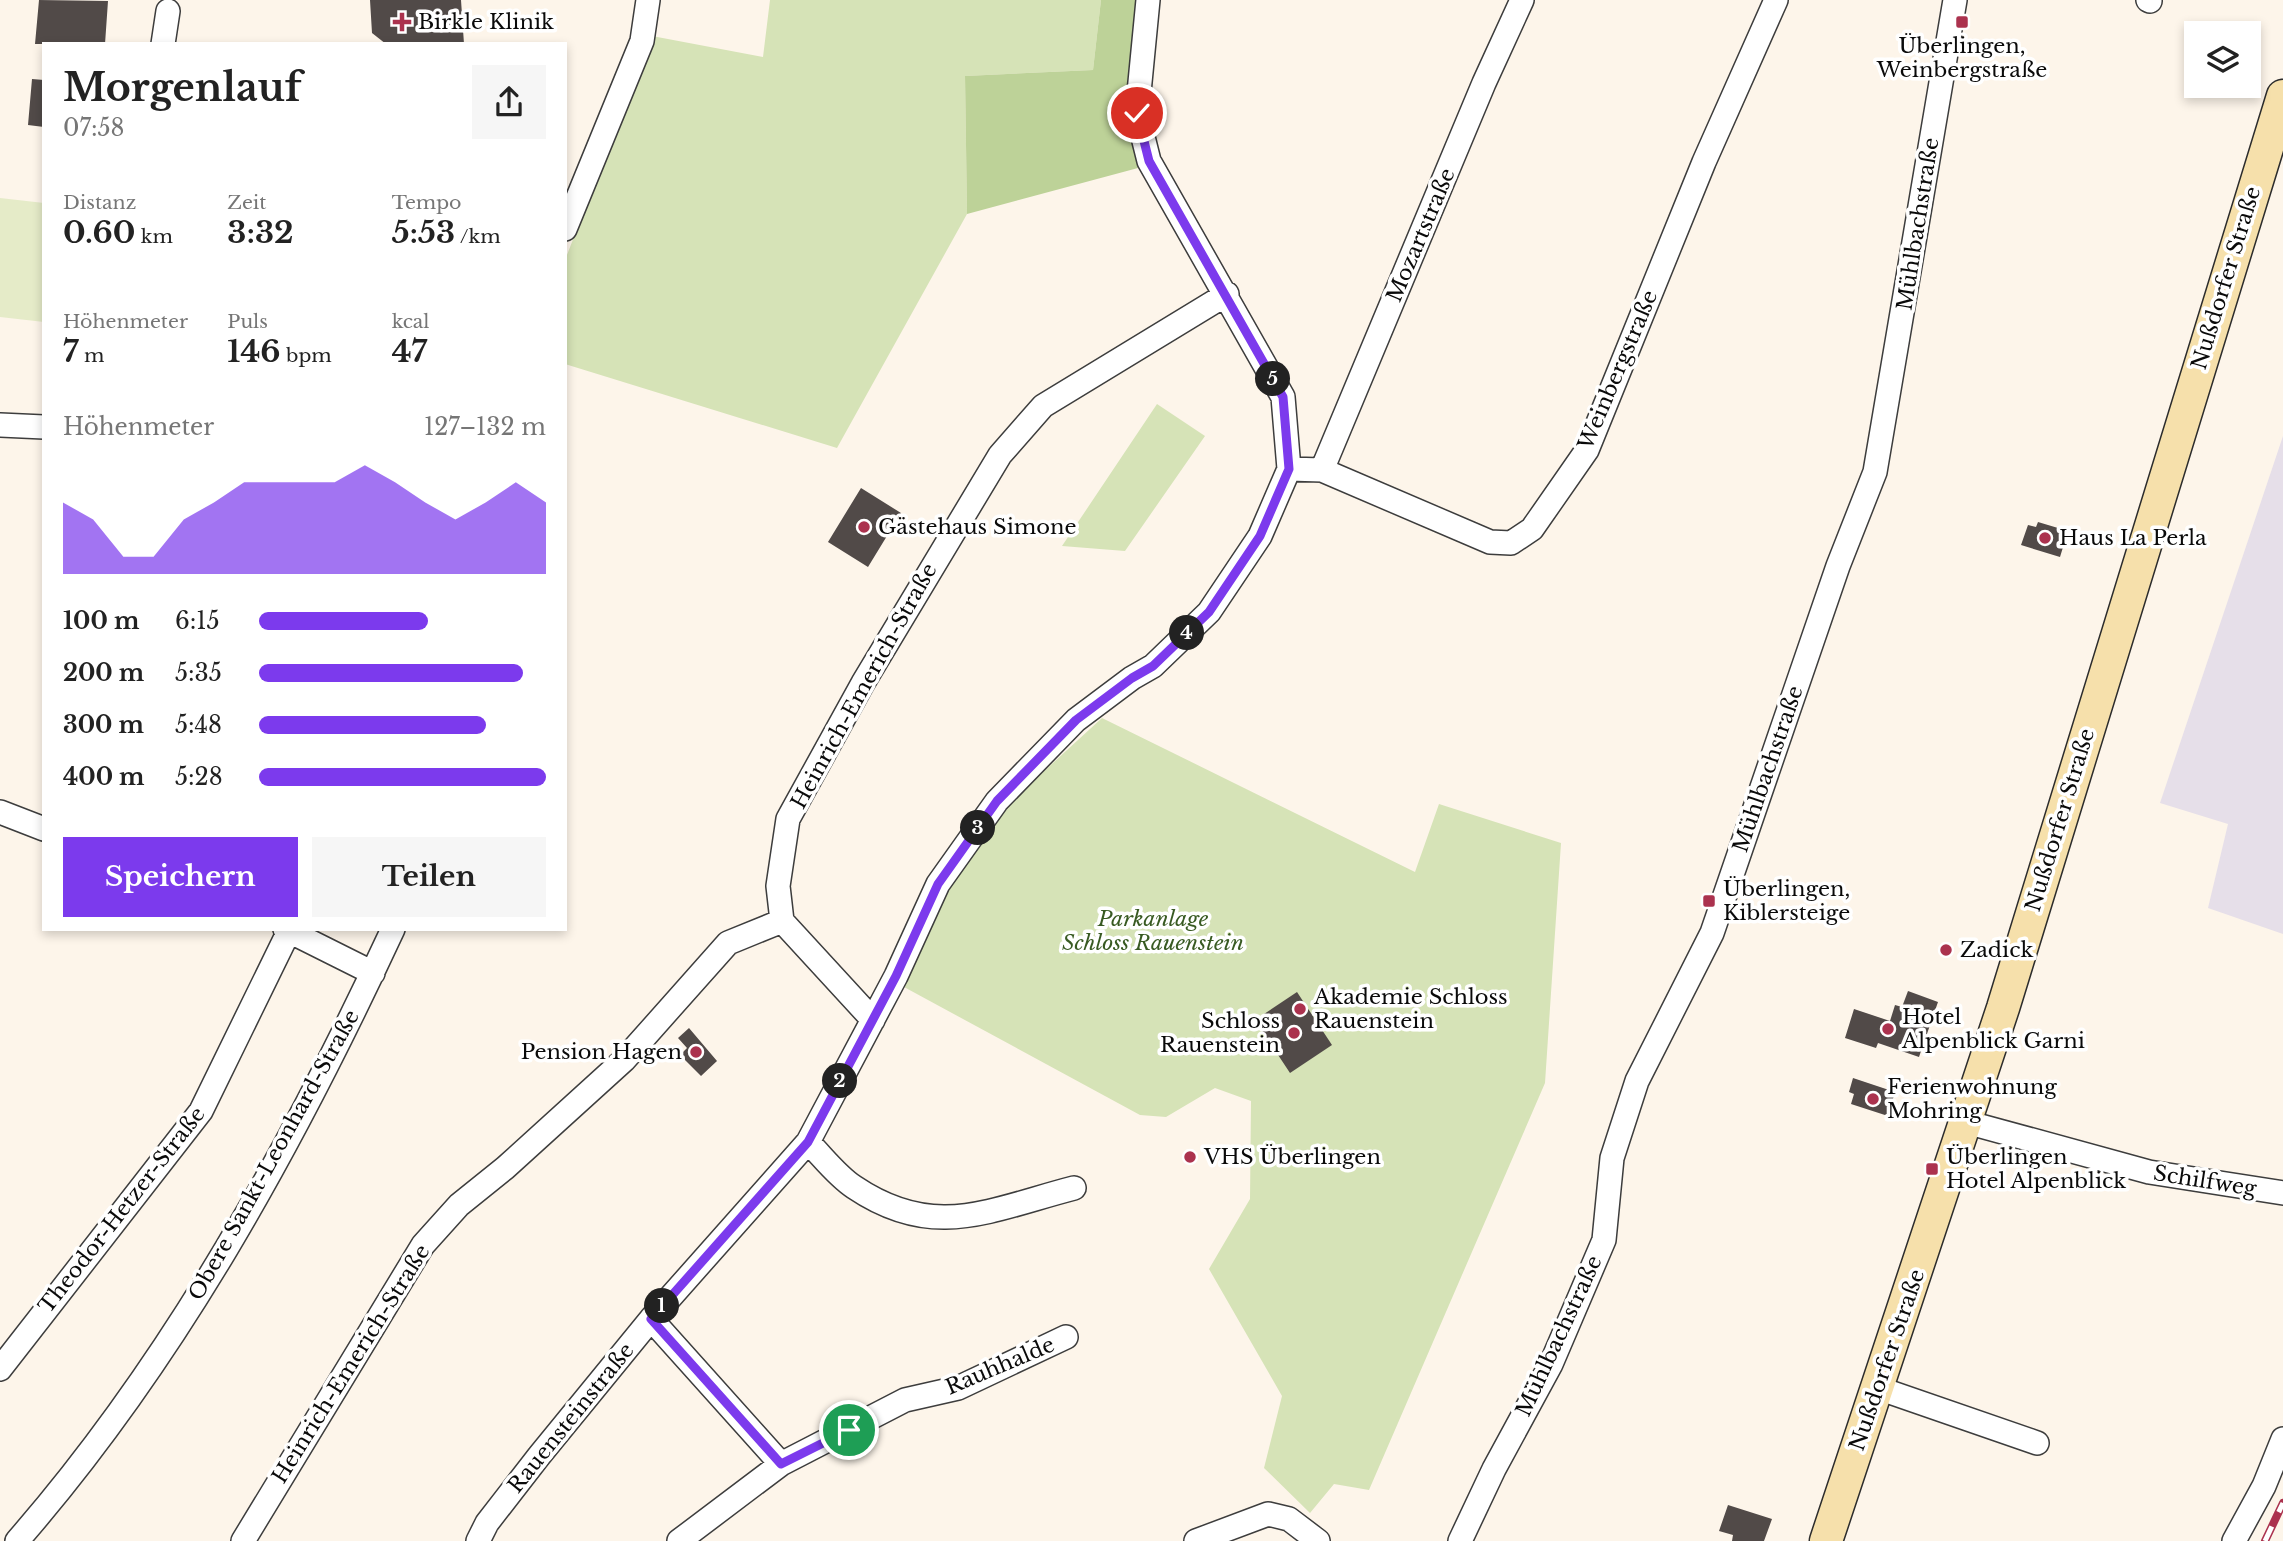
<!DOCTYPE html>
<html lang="de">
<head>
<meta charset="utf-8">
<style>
	body { margin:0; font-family:"Libre Baskerville",serif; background:#f6f6f6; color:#222; height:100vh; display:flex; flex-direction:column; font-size:26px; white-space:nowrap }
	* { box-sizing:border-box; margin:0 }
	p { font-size:23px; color:#767676 }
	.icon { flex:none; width:38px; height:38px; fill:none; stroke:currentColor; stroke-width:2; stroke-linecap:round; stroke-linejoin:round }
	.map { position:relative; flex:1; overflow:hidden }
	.side { position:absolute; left:42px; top:42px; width:525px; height:889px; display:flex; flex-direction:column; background:#fff; border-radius:0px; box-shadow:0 4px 10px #0003 }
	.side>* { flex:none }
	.controls { position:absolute; left:2184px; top:21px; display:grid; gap:14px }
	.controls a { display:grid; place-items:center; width:77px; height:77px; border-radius:0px; background:#fff; box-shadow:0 4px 10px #0003; font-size:35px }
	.pin { position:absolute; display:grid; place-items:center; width:60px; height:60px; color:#fff; margin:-30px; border:4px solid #fff; border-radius:50%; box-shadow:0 2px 7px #0007 }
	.km { position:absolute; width:35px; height:35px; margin:-18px; border-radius:50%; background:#222; color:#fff; font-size:19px; line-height:35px; text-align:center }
	.round { display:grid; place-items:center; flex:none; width:74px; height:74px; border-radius:0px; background:#f6f6f6 }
	.summary { display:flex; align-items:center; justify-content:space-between; height:119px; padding:0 21px }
	h1 { font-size:38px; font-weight:800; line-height:52px }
	.figures { display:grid; grid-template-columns:repeat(3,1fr); gap:10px; height:119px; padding:7px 21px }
	.figures div { display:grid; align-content:center }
	.figures b { font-size:30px; font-weight:800 }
	.figures small { font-size:19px; font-weight:400 }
	.figures p { font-size:19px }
	.chart { height:196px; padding:14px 21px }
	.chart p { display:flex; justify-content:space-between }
	.chart svg { width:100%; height:126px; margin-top:7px; fill:#7c3aed; opacity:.7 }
	.action { display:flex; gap:14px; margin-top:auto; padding:14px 21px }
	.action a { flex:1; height:80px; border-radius:0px; background:#7c3aed; color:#fff; font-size:28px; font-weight:800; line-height:80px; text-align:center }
	.action a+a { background:#f6f6f6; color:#222 }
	ul { padding:0 21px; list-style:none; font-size:23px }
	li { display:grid; grid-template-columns:112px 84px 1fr; align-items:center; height:52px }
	li i { height:18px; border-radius:9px; background:#7c3aed }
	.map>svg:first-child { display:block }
</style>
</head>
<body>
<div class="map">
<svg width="2283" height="1541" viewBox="0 0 2283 1541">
	<rect width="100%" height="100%" fill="#fdf5ea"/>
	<!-- industrial -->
	<path fill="#e6dfe9" d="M 2283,436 L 2283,934 L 2208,908 L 2228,824 L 2160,803 Z"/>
	<!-- green -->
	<path fill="#d6e3b7" d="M 770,0 L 1101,0 L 1093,70 L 965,76 L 967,214 L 837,448 L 565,364 L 565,260 L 652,36 L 763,57 Z
		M 1157,404 L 1205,436 L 1125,551 L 1062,546 Z
		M 1102,718 L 1415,872 L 1439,804 L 1561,843 L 1545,1083 L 1369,1490 L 1334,1484 L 1310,1513 L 1264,1468 L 1282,1396 L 1209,1269 L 1250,1199 L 1251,1101 L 1215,1088 L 1166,1117 L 1140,1115 L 904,987 L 948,891 L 1007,805 Z"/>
	<!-- forest -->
	<path fill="#bdd298" d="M 1101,0 L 1137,0 L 1126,103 L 1138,168 L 967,214 L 965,76 L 1093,70 Z"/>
	<!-- pitch -->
	<path fill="#e5ebc8" d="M 0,198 L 44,203 L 44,322 L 0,317 Z"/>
	<!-- building -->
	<path fill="#514a48" d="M 39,0 L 108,1 L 105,44 L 35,44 Z
		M 370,0 L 461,0 L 464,44 L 386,44 L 372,33 Z
		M 32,79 L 44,80 L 44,127 L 28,125 Z
		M 861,488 L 901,513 L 868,567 L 828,542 Z
		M 2038,522 L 2068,531 L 2060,557 L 2021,545 L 2028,525 L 2036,527 Z
		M 1908,991 L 1938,1002 L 1919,1057 L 1878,1043 L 1876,1048 L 1845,1038 L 1854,1009 L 1890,1021 L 1895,1005 L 1902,1007 Z
		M 1297,992 L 1332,1045 L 1290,1073 L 1255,1020 Z
		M 689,1028 L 717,1061 L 701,1076 L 680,1055 L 687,1048 L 678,1038 Z
		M 1853,1078 L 1895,1092 L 1888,1116 L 1851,1104 L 1854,1094 L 1849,1092 Z
		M 1728,1505 L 1772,1519 L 1764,1541 L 1732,1541 L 1733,1535 L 1719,1531 Z"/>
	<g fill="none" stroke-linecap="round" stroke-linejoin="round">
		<!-- street casing -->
		<g stroke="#3d3d3d" stroke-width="26">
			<path id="street" d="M 2148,0 L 2150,1
				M 163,44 L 168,11
				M 565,229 L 642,41 L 648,0
				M 0,425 L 44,427
				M 1289,469 L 1322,470 L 1490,542 L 1511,543 L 1532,529 L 1587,450 L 1704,162 L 1776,0
				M 1322,470 L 1484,83 L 1522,0
				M 0,812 L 44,829
				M 285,929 L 373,973
				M 873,1020 L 782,921 L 778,886 L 788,819 L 863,683 L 1000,455 L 1043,406 L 1227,294
				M 1966,1122 L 2149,1172 L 2283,1193
				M 808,1142 C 822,1156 837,1176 854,1187 C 934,1241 989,1210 1074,1188
				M 651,1319 L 781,1464 L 905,1400 L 958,1388 L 1066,1337
				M 0,1369 L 201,1111 L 289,931
				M 1878,1388 L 2037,1443
				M 17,1541 C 175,1360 292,1146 393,929
				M 243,1541 L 423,1245 L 459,1205 L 505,1168 L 624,1060 L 728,943 L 782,921
				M 478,1541 L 487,1523 L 539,1456 L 651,1319 L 808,1142 L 896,976 L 938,884 L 997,801 L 1076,720 L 1132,678 L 1153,666 L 1209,612 L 1260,536 L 1289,469 L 1283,397 L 1149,161 L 1137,113 L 1148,0
				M 679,1541 L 781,1464
				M 1196,1541 L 1268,1514 L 1289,1519 L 1318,1541
				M 1460,1541 L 1494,1469 L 1551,1364 L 1604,1240 L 1612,1158 L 1637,1081 L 1712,933 L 1838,566 L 1875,472 L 1955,0
				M 2234,1541 L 2264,1486 L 2283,1439"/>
		</g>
		<!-- secondary casing -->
		<g stroke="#2c2c2c" stroke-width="35">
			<path id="secondary" d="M 1826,1541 L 2003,1008 L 2283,96"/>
		</g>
		<!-- street -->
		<use href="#street" stroke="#fff" stroke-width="23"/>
		<!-- secondary -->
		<use href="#secondary" stroke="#f6e0ab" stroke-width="32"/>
		<!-- rail casing -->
		<g stroke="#ab324e" stroke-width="8">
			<path id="rail" d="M 2265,1541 L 2283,1503"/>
		</g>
		<!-- rail -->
		<use href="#rail" stroke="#fff" stroke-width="5" stroke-dasharray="16" stroke-linecap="butt"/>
	</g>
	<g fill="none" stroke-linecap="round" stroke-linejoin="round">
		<!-- route casing -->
		<g stroke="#fff" stroke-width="14">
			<path id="route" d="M 849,1430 L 781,1464 L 651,1319 L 808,1142 L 896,976 L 938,884 L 997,801 L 1076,720 L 1132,678 L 1153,666 L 1209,612 L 1260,536 L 1289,469 L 1283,397 L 1149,161 L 1137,113"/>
		</g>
		<!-- route -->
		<use href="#route" stroke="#7c3aed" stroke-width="9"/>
	</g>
	<!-- markers -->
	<g fill="#ab324e" stroke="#fff" stroke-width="2.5">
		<path d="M398.5 11.5h7v7h7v7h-7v7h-7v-7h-7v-7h7z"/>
		<rect x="1955" y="15" width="14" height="14" rx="3.5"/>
		<circle cx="864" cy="527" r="7"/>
		<circle cx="2045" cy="538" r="7"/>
		<rect x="1702" y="894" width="14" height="14" rx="3.5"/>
		<circle cx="1946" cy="950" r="7"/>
		<circle cx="1300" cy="1009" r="7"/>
		<circle cx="1888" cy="1029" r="7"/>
		<circle cx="1294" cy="1033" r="7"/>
		<circle cx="696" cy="1052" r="7"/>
		<circle cx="1873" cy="1099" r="7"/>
		<circle cx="1190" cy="1157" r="7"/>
		<rect x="1925" y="1162" width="14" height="14" rx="3.5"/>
	</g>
	<g text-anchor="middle" stroke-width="7" stroke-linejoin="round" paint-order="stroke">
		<!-- poi labels -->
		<g font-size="21" fill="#0a0a0a" stroke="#fff" text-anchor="start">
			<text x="418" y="29">Birkle Klinik</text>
			<text x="1962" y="53" text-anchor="middle">Überlingen,<tspan x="1962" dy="24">Weinbergstraße</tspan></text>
			<text x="878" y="534">Gästehaus Simone</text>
			<text x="2059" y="545">Haus La Perla</text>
			<text x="1723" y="896">Überlingen,<tspan x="1723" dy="24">Kiblersteige</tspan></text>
			<text x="1960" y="957">Zadick</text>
			<text x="1314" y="1004">Akademie Schloss<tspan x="1314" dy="24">Rauenstein</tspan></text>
			<text x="1902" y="1024">Hotel<tspan x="1902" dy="24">Alpenblick Garni</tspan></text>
			<text x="1280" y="1028" text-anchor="end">Schloss<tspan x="1280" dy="24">Rauenstein</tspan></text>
			<text x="682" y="1059" text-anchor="end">Pension Hagen</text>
			<text x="1887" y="1094">Ferienwohnung<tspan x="1887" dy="24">Mohring</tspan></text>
			<text x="1204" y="1164">VHS Überlingen</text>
			<text x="1946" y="1164">Überlingen<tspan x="1946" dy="24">Hotel Alpenblick</tspan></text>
		</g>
		<!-- street labels -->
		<g font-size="21" fill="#0a0a0a" stroke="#fff">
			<text transform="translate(1918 224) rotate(-81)" y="7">Mühlbachstraße</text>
			<text transform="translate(1421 235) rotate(-67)" y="7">Mozartstraße</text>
			<text transform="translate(2226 278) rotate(-73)" y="7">Nußdorfer Straße</text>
			<text transform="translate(1618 370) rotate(-67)" y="7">Weinbergstraße</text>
			<text transform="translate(864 686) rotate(-61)" y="7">Heinrich-Emerich-Straße</text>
			<text transform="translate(1768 769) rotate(-71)" y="7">Mühlbachstraße</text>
			<text transform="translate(2060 820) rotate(-73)" y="7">Nußdorfer Straße</text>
			<text transform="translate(274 1155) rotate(-61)" y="7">Obere Sankt-Leonhard-Straße</text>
			<text transform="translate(2205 1181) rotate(9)" y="7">Schilfweg</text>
			<text transform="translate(122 1210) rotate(-52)" y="7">Theodor-Hetzer-Straße</text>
			<text transform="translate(1559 1336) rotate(-65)" y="7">Mühlbachstraße</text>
			<text transform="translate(1887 1360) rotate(-71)" y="7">Nußdorfer Straße</text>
			<text transform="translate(351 1364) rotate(-58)" y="7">Heinrich-Emerich-Straße</text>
			<text transform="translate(1000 1366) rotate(-23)" y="7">Rauhhalde</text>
			<text transform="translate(571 1418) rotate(-51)" y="7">Rauensteinstraße</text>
		</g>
		<!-- park labels -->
		<g font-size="21" font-style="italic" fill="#385a22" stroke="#fff">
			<text x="1153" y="926">Parkanlage<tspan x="1153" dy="24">Schloss Rauenstein</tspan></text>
		</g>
	</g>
</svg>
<div class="controls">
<a><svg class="icon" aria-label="layers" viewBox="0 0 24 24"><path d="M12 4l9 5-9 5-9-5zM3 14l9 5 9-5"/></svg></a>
</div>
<div class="pin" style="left:849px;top:1430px;background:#1e9e55"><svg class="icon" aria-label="arrive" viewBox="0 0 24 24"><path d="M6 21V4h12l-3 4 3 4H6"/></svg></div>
<div class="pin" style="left:1137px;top:113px;background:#d93025"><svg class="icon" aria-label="check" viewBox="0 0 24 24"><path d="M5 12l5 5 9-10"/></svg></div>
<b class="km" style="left:662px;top:1306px">1</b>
<b class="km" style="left:840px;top:1081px">2</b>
<b class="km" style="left:978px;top:828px">3</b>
<b class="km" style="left:1187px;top:633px">4</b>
<b class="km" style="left:1273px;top:379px">5</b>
<section class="side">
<div class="summary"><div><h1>Morgenlauf</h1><p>07:58</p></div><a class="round"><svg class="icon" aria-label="share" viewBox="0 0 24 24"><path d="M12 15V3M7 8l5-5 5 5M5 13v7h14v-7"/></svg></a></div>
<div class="figures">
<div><p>Distanz</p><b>0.60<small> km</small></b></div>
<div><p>Zeit</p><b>3:32</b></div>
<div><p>Tempo</p><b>5:53<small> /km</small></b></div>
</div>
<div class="figures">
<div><p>Höhenmeter</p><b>7<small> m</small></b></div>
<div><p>Puls</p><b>146<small> bpm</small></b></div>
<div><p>kcal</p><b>47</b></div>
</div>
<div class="chart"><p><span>Höhenmeter</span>127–132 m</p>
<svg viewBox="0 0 160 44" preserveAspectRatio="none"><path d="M0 44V19L10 25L20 38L30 38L40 25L50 19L60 12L70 12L80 12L90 12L100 6L110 12L120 19L130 25L140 19L150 12L160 19V44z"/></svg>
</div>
<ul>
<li><b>100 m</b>6:15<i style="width:59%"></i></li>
<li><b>200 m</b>5:35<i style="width:92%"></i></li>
<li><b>300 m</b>5:48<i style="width:79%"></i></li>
<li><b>400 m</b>5:28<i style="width:100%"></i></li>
</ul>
<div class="action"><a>Speichern</a><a>Teilen</a></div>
</section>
</div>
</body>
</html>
